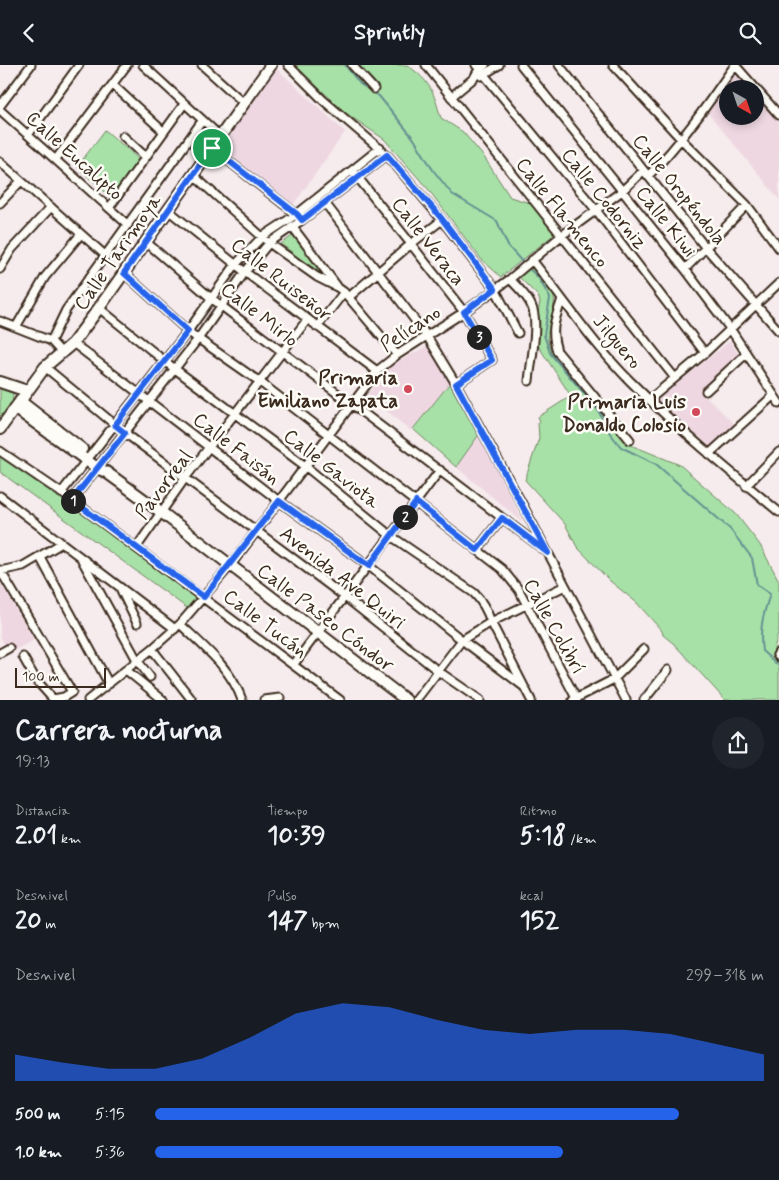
<!DOCTYPE html>
<html lang="es">
<head>
<meta charset="utf-8">
<style>
	body { margin:0; font-family:Mynerve,sans-serif; background:#20242c; color:#f1f3f6; height:100vh; display:flex; flex-direction:column; font-size:19px; white-space:nowrap }
	* { box-sizing:border-box; margin:0 }
	p { font-size:16px; color:#9ea1a6 }
	.icon { flex:none; width:28px; height:28px; fill:none; stroke:currentColor; stroke-width:2; stroke-linecap:round; stroke-linejoin:round }
	.map { position:relative; height:635px; overflow:hidden }
	.panel { display:flex; flex-direction:column; background:#171b24; flex:1 }
	.panel>* { flex:none }
	.needle { width:32px; rotate:140deg }
	.buttons { position:absolute; left:719px; top:15px; display:grid; gap:10px }
	.buttons a { display:grid; place-items:center; width:45px; height:45px; border-radius:50%; background:#171b24; box-shadow:0 2px 8px #0003; font-size:25px }
	.scale { position:absolute; left:15px; bottom:12px; width:91px; box-sizing:border-box; padding-left:5px; border:2px solid #3b2a1e; border-top:0; font-size:14px; line-height:18px; white-space:nowrap; color:#3b2a1e; -webkit-text-stroke:4px #fdfcf7; paint-order:stroke }
	.pin { position:absolute; display:grid; place-items:center; width:42px; height:42px; color:#fff; margin:-21px; border:2px solid #fff; border-radius:50%; box-shadow:0 1px 5px #0007 }
	.km { position:absolute; width:25px; height:25px; margin:-12px; border-radius:50%; background:#222; color:#fff; font-size:14px; line-height:25px; text-align:center }
	.round { display:grid; place-items:center; flex:none; width:52px; height:52px; border-radius:26px; background:#20242c }
	.overview { display:flex; align-items:center; justify-content:space-between; height:85px; padding:0 15px }
	h1 { font-size:28px; font-weight:700; line-height:38px }
	.metrics { display:grid; grid-template-columns:repeat(3,1fr); gap:8px; height:85px; padding:5px 15px }
	.metrics div { display:grid; align-content:center }
	.metrics b { font-size:25px; font-weight:700 }
	.metrics small { font-size:14px; font-weight:400 }
	.metrics p { font-size:14px }
	.chart { height:140px; padding:10px 15px }
	.chart p { display:flex; justify-content:space-between }
	.chart svg { width:100%; height:90px; margin-top:5px; fill:#2563eb; opacity:.7 }
	ul { padding:0 15px; list-style:none; font-size:16px }
	li { display:grid; grid-template-columns:80px 60px 1fr; align-items:center; height:38px }
	li i { height:12px; border-radius:6px; background:#2563eb }
	header { display:flex; justify-content:space-between; align-items:center; height:65px; padding:0 15px; background:#171b24; font-size:22px; font-weight:700 }
	.map>svg:first-child { display:block }
</style>
</head>
<body>
<header><svg class="icon" aria-label="back" viewBox="0 0 24 24"><path d="M15 5l-7 7 7 7"/></svg>Sprintly<svg class="icon" aria-label="search" viewBox="0 0 24 24"><circle cx="10" cy="10" r="6"/><path d="M15 15l6 6"/></svg></header>
<div class="map">
<svg width="779" height="635" viewBox="0 0 779 635">
	<rect width="100%" height="100%" fill="#f6ebed"/>
	<filter id="ink" filterUnits="userSpaceOnUse"><feTurbulence type="fractalNoise" baseFrequency=".02" numOctaves="2"/><feDisplacementMap in="SourceGraphic" scale="10" xChannelSelector="R" yChannelSelector="G"/><feConvolveMatrix kernelMatrix="1 2 1 2 8 2 1 2 1" color-interpolation-filters="sRGB"/></filter>
	<g filter="url(#ink)">
		<!-- built -->
		<path fill="#eed7e1" d="M 277,4 L 345,67 L 293,140 L 221,83 Z
			M 736,8 L 751,24 L 728,24 L 728,51 L 755,51 L 755,28 L 779,54 L 779,134 L 708,48 Z
			M 730,276 L 740,292 L 700,325 L 734,359 L 709,382 L 657,335 Z
			M 429,280 L 450,318 L 411,366 L 368,330 L 383,305 Z
			M 480,368 L 523,457 L 456,402 Z
			M 0,517 L 34,575 L 9,588 L 0,571 Z"/>
		<!-- green -->
		<path fill="#a7e1a7" stroke="#718662" d="M 294,0 L 407,0 C 431,17 433,26 441,53 L 463,67 L 484,92 L 510,132 L 533,139 L 557,167 L 501,212 L 481,194 L 428,124 L 384,74 L 347,49 Z
			M 105,65 L 140,95 L 112,133 L 77,102 Z
			M 295,169 L 329,213 L 302,195 L 281,179 Z
			M 528,200 L 532,201 C 539,209 547,217 552,226 C 560,241 543,262 549,280 C 553,294 571,312 580,324 L 582,324 L 626,378 L 680,400 L 736,449 L 760,480 L 779,516 L 779,564 L 773,588 L 779,594 L 779,635 L 725,635 L 674,579 L 663,570 L 662,566 L 636,537 L 610,516 L 577,482 L 565,459 L 525,415 L 539,373 L 538,358 L 540,356 L 538,352 L 571,331 L 533,273 L 540,237 L 538,231 L 517,210 Z
			M 450,318 L 480,368 L 456,402 L 413,364 Z
			M 0,323 L 13,328 L 12,345 L 2,353 L 0,350 Z
			M 0,384 L 196,532 L 187,543 L 0,407 Z"/>
		<g fill="none" stroke-linecap="round" stroke-linejoin="round">
			<!-- stream -->
			<path stroke="#679192" stroke-width="2" d="M 345,0 L 360,19 L 379,31 L 414,74 L 433,105 L 452,129 L 497,156 L 508,181 L 524,199
				M 527,202 L 538,212 L 550,233 L 544,270 L 550,288 L 598,345 L 609,367 L 621,382 L 656,399 L 730,464 L 752,493 L 757,520 L 770,529 C 763,550 759,564 762,586 L 779,601"/>
			<!-- street casing -->
			<g stroke="#3b2a1e" stroke-width="11">
				<path id="street" d="M 143,0 L 220,71
					M 202,0 L 244,38
					M 288,0 L 323,35 L 387,90 L 442,155 L 495,224 L 518,268
					M 352,0 L 374,24
					M 426,0 L 675,313
					M 476,0 L 596,145 L 705,288
					M 521,0 L 685,204 L 731,265 L 779,338
					M 559,0 L 706,183 L 779,266
					M 613,0 L 681,74 L 747,140 L 779,183
					M 735,0 L 779,50
					M 481,11 L 499,0
					M 113,20 L 164,67
					M 451,32 L 474,13 L 479,4 L 485,0
					M 0,41 L 31,0
					M 0,45 L 128,160
					M 28,70 L 79,0
					M 123,71 L 146,92
					M 212,83 L 300,152
					M 56,94 L 127,0
					M 0,97 L 106,191
					M 355,109 L 411,179 L 464,247 L 492,295 L 456,319
					M 193,110 L 269,178 L 317,212 L 337,222 L 344,227 L 397,290
					M 648,111 C 681,78 708,39 735,0
					M 0,138 L 21,116
					M 325,138 L 427,271 L 456,319 L 521,437 L 626,635
					M 109,143 L 184,39
					M 168,145 L 245,207 L 377,306
					M 292,161 L 337,221
					M 146,177 L 211,233 L 546,486
					M 532,195 C 564,235 594,280 630,316 C 677,363 728,405 779,447
					M 0,204 L 12,184 L 51,142
					M 685,204 L 747,140
					M 124,208 L 190,268 L 260,317 L 502,504 L 519,525 L 577,635
					M 510,214 C 518,223 528,231 532,242 C 539,259 531,296 529,316
					M 349,232 L 411,179 L 442,155
					M 562,234 C 555,254 550,265 557,286 L 630,375
					M 99,243 L 167,298 L 305,401 L 391,471 L 474,528 C 483,537 487,545 491,557 L 531,635
					M 0,256 L 51,276 L 61,287
					M 16,262 L 45,212 L 81,169
					M 317,262 L 344,227
					M 51,276 L 66,245 L 202,56
					M 73,278 L 279,436 L 369,501 L 462,575 L 523,621
					M 45,302 L 125,368 L 345,532 L 438,606 L 480,635
					M 706,326 L 746,289
					M 650,334 L 705,288 L 779,218
					M 0,386 L 72,435 L 340,635
					M 709,389 L 774,330
					M 746,421 L 779,387
					M 61,428 L 188,266 L 236,199 L 262,172 L 297,149 L 380,83
					M 0,431 L 175,564
					M 72,435 L 198,274 L 245,207 L 269,178 L 302,155 L 387,90
					M 136,483 L 186,412 L 307,255
					M 477,485 L 502,453
					M 40,492 L 109,619
					M 82,495 L 137,595 L 150,612
					M 0,505 L 72,627 L 64,632 L 53,634 L 36,615 L 23,592
					M 0,506 L 23,501 L 62,478
					M 121,525 L 137,558
					M 180,559 C 204,582 231,603 242,635
					M 152,584 L 192,635
					M 779,587 L 777,590 L 779,592
					M 0,588 L 9,583
					M 294,599 L 440,405
					M 126,605 L 163,635
					M 88,635 L 152,584 L 180,559 L 230,501 L 377,306 L 397,290 L 464,247 L 510,214 L 561,171 L 622,126 L 643,106
					M 264,635 L 280,633
					M 416,635 L 462,575 L 491,557 L 565,521
					M 573,635 L 614,614 L 644,584
					M 644,635 L 668,605"/>
			</g>
			<!-- secondary casing -->
			<g stroke="#3b2a1e" stroke-width="14">
				<path id="secondary" d="M 0,317 L 27,326
					M 20,336 L 82,384
					M 15,343 L 97,403 L 106,407 L 161,447 L 406,635
					M 0,364 L 45,302 L 73,278 L 99,243 L 271,0"/>
			</g>
			<!-- street -->
			<use href="#street" stroke="#fdfcf7" stroke-width="7"/>
			<!-- secondary -->
			<use href="#secondary" stroke="#fdfcf7" stroke-width="10"/>
		</g>
	</g>
	<g fill="none" stroke-linecap="round" stroke-linejoin="round" filter="url(#ink)">
		<!-- route casing -->
		<g stroke="#fff" stroke-width="10">
			<path id="route" d="M 212,83 L 297,149 L 302,155 L 387,90 L 442,154 L 495,224 L 464,247 L 492,295 L 456,319 L 548,488 L 502,453 L 477,485 L 416,437 L 369,501 L 279,436 L 204,532 L 72,435 L 125,368 L 115,360 L 188,266 L 124,208 Z"/>
		</g>
		<!-- route -->
		<use href="#route" stroke="#2563eb" stroke-width="6"/>
	</g>
	<!-- markers -->
	<g fill="#d1495b" stroke="#fdfcf7" stroke-width="2">
		<circle cx="408" cy="324" r="5"/>
		<circle cx="696" cy="347" r="5"/>
	</g>
	<g text-anchor="middle" stroke-width="5" stroke-linejoin="round" paint-order="stroke">
		<!-- street labels -->
		<g font-size="20" fill="#3b2a1e" stroke="#fdfcf7">
			<text transform="translate(75 90) rotate(42)" y="7">Calle Eucalipto</text>
			<text transform="translate(680 124) rotate(51)" y="7">Calle Oropéndola</text>
			<text transform="translate(605 133) rotate(51)" y="7">Calle Codorniz</text>
			<text transform="translate(563 147) rotate(51)" y="7">Calle Flamenco</text>
			<text transform="translate(667 156) rotate(51)" y="7">Calle Kiwi</text>
			<text transform="translate(429 176) rotate(52)" y="7">Calle Veraca</text>
			<text transform="translate(117 187) rotate(-55)" y="7">Calle Tarimoya</text>
			<text transform="translate(282 214) rotate(38)" y="7">Calle Ruiseñor</text>
			<text transform="translate(260 249) rotate(38)" y="7">Calle Mirlo</text>
			<text transform="translate(410 263) rotate(-33)" y="7">Pelícano</text>
			<text transform="translate(618 276) rotate(50)" y="7">Jilguero</text>
			<text transform="translate(237 383) rotate(38)" y="7">Calle Faisán</text>
			<text transform="translate(332 403) rotate(38)" y="7">Calle Gaviota</text>
			<text transform="translate(163 419) rotate(-53)" y="7">Pavorreal</text>
			<text transform="translate(343 512) rotate(38)" y="7">Avenida Ave Quiri</text>
			<text transform="translate(326 552) rotate(37)" y="7">Calle Paseo Cóndor</text>
			<text transform="translate(266 558) rotate(37)" y="7">Calle Tucán</text>
			<text transform="translate(555 561) rotate(61)" y="7">Calle Colibrí</text>
		</g>
		<!-- poi labels -->
		<g font-size="20" font-weight="bold" fill="#3b2a1e" stroke="#fdfcf7" text-anchor="end">
			<text x="398" y="319">Primaria<tspan x="398" dy="23">Emiliano Zapata</tspan></text>
			<text x="686" y="343">Primaria Luis<tspan x="686" dy="23">Donaldo Colosio</tspan></text>
		</g>
	</g>
</svg>
<div class="buttons">
<a><svg class="needle" viewBox="-14 -14 28 28"><path d="M0-13l5 13h-10z" fill="#e53935"/><path d="M0 13l5-13h-10z" fill="#9ea1a6"/></svg></a>
</div>
<div class="scale">100 m</div>
<div class="pin" style="left:212px;top:83px;background:#1e9e55"><svg class="icon" aria-label="arrive" viewBox="0 0 24 24"><path d="M6 21V4h12l-3 4 3 4H6"/></svg></div>
<b class="km" style="left:73px;top:436px">1</b>
<b class="km" style="left:405px;top:452px">2</b>
<b class="km" style="left:479px;top:272px">3</b>
</div>
<section class="panel">
<div class="overview"><div><h1>Carrera nocturna</h1><p>19:13</p></div><a class="round"><svg class="icon" aria-label="share" viewBox="0 0 24 24"><path d="M12 15V3M7 8l5-5 5 5M5 13v7h14v-7"/></svg></a></div>
<div class="metrics">
<div><p>Distancia</p><b>2.01<small> km</small></b></div>
<div><p>Tiempo</p><b>10:39</b></div>
<div><p>Ritmo</p><b>5:18<small> /km</small></b></div>
</div>
<div class="metrics">
<div><p>Desnivel</p><b>20<small> m</small></b></div>
<div><p>Pulso</p><b>147<small> bpm</small></b></div>
<div><p>kcal</p><b>152</b></div>
</div>
<div class="chart"><p><span>Desnivel</span>299–318 m</p>
<svg viewBox="0 0 160 44" preserveAspectRatio="none"><path d="M0 44V31L10 35L20 38L30 38L40 33L50 23L60 11L70 6L80 8L90 14L100 19L110 21L120 19L130 19L140 21L150 26L160 31V44z"/></svg>
</div>
<ul>
<li><b>500 m</b>5:15<i style="width:86%"></i></li>
<li><b>1.0 km</b>5:36<i style="width:67%"></i></li>
</ul>
</section>
</body>
</html>
